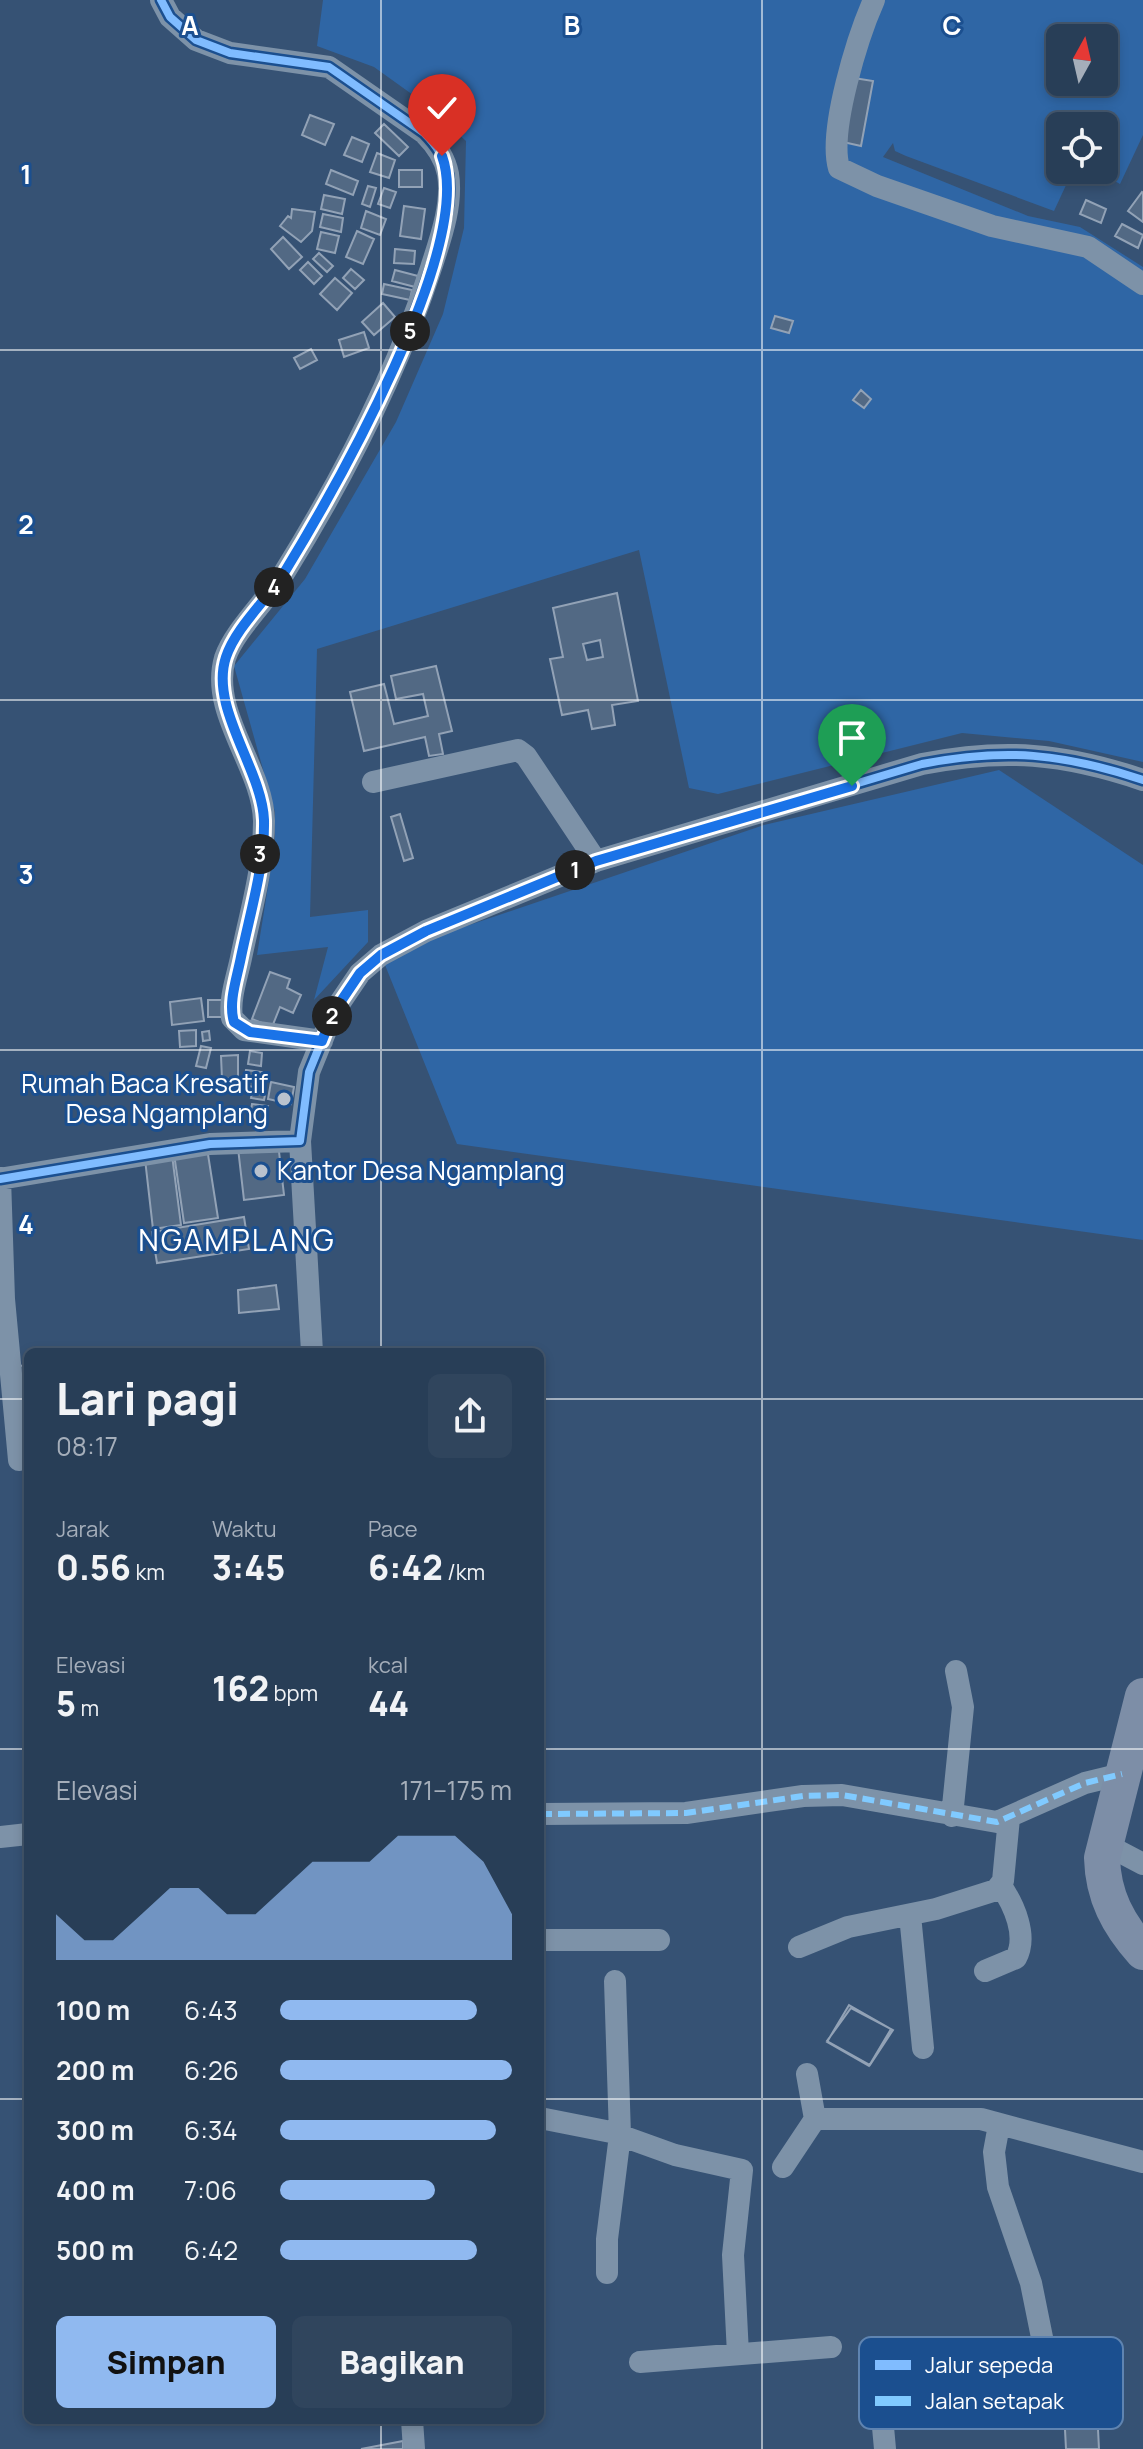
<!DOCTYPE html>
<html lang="id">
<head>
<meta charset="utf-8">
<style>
	body { margin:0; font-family:Manrope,sans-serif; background:#30455d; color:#f1f3f6; height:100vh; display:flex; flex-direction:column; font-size:30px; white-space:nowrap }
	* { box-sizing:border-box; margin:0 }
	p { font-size:26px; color:#a5aeba }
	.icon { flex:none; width:44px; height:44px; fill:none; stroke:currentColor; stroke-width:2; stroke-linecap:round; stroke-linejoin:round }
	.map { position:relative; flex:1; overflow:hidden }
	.drawer { position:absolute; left:24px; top:1348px; width:520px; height:1076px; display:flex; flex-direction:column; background:#283e57; border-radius:12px; box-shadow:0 4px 12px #0003,0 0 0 2px #44576d }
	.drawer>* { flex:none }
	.needle { width:52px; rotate:8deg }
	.fabs { position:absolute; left:1046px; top:24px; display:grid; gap:16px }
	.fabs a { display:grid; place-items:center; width:72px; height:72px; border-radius:12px; background:#283e57; box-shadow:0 4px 12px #0003,0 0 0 2px #44576d; font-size:40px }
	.pin { position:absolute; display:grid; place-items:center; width:68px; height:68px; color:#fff; margin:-82px -34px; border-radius:50% 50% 50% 0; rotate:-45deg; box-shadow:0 0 8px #0007 }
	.pin .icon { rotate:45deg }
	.km { position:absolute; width:40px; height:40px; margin:-20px; border-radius:50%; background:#222; color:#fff; font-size:22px; line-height:40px; text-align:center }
	.round { display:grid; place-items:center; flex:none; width:84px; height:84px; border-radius:12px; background:#30455d }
	.head { display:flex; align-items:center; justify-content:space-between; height:136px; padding:0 32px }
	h1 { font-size:44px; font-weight:800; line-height:60px }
	.metrics { display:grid; grid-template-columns:repeat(3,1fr); gap:12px; height:136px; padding:8px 32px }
	.metrics div { display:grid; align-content:center }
	.metrics b { font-size:34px; font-weight:800 }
	.metrics small { font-size:22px; font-weight:400 }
	.metrics p { font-size:22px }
	.chart { height:224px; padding:16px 32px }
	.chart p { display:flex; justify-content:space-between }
	.chart svg { width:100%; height:144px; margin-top:8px; fill:#90b9f0; opacity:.7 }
	.cta { display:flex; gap:16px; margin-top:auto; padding:16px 32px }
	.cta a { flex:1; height:92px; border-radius:12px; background:#90b9f0; color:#111; font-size:32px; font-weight:800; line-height:92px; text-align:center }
	.cta a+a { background:#30455d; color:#f1f3f6 }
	ul { padding:0 32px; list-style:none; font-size:26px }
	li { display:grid; grid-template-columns:128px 96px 1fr; align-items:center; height:60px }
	li i { height:20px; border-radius:10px; background:#90b9f0 }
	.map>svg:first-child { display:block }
</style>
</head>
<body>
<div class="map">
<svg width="1143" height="2449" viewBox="0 0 1143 2449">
	<rect width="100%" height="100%" fill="#365274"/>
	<!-- green -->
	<path fill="#2f66a5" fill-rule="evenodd" d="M 323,0 L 1143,0 L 1143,135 L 1120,184 L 1095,170 L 1104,170 L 1104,126 L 1060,126 L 1060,170 L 1073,170 L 1054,211 L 906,156 L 895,151 L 893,143 L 883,157 L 1028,216 L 1080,227 L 1143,267 L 1143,762 L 1049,741 L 962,733 L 718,794 L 689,788 L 639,550 L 317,649 L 310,917 L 368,910 L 368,942 L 314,1000 L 328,947 L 257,955 L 275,843 L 275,812 L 234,666 L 305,579 L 396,422 L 443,314 L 464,228 L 466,141 L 427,105 L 374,67 L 317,46 ZM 1060,38 L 1104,38 L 1104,82 L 1060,82 Z
		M 999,770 L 1143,865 L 1143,1240 L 457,1144 L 381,955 L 764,825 Z"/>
	<!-- building -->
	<path fill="#526984" stroke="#92a2b6" stroke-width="2" fill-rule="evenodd" d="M 854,78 L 873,81 L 861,146 L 843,142 Z
		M 310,115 L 334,124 L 325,145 L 302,135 Z
		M 384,124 L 408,147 L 399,156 L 375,133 Z
		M 352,137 L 369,144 L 362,162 L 344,155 Z
		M 377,153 L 395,160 L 389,178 L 370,172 Z
		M 331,170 L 358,181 L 353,195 L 326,184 Z
		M 399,170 L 422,170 L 422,187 L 399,187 Z
		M 368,186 L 376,188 L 370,207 L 362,204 Z
		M 384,188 L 396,192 L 390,208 L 378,204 Z
		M 1142,192 L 1143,193 L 1143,222 L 1128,211 Z
		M 324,195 L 345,199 L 342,214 L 321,209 Z
		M 1086,200 L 1106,209 L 1101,223 L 1080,214 Z
		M 404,206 L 425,209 L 421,239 L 400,236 Z
		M 292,209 L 315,212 L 312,231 L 301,242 L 280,226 L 288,216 L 291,218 Z
		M 366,211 L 386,219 L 380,235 L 361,228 Z
		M 323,214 L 343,218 L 341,232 L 320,227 Z
		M 1122,224 L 1143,235 L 1138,248 L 1115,236 Z
		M 357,231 L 374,239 L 363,264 L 346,257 Z
		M 321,232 L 339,236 L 335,253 L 317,249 Z
		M 283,237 L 302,257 L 289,269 L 271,249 Z
		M 395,249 L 415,251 L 414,264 L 394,263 Z
		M 319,253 L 333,266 L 327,272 L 313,259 Z
		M 308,262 L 322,276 L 314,284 L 300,270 Z
		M 351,269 L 364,280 L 355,289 L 343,278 Z
		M 395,270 L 418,276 L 415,287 L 392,281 Z
		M 335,278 L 352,293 L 337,310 L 320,294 Z
		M 384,284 L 412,290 L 410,300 L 382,294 Z
		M 383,303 L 395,317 L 374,335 L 362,322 Z
		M 775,316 L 793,321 L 789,333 L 771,328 Z
		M 364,332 L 369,348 L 344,357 L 339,340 Z
		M 311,349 L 317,360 L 300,369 L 294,358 Z
		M 861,390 L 871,399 L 864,408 L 853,400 Z
		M 617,593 L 638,701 L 612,705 L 615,725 L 592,729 L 588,710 L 562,715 L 550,659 L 563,657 L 553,608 ZM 600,640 L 603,657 L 587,660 L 583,644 Z
		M 436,666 L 452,731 L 439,734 L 443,754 L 429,756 L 425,737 L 364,751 L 350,692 L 384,684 L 394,724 L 428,716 L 423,694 L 396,699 L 391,676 Z
		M 400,814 L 413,858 L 404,861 L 391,817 Z
		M 270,972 L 290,979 L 287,988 L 301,995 L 293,1013 L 280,1007 L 272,1027 L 252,1019 Z
		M 201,998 L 204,1021 L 172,1025 L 170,1002 Z
		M 208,1000 L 222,1000 L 222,1017 L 208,1017 Z
		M 196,1030 L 196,1046 L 180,1047 L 179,1031 Z
		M 209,1031 L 210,1040 L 203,1041 L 202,1032 Z
		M 201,1046 L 211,1048 L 206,1068 L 196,1066 Z
		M 250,1051 L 262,1053 L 261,1066 L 248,1064 Z
		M 238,1055 L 238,1078 L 222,1079 L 221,1056 Z
		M 246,1070 L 262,1072 L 259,1088 L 244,1085 Z
		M 271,1082 L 294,1087 L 291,1104 L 268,1099 Z
		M 252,1093 L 265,1095 L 264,1100 L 251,1098 Z
		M 252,1104 L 268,1106 L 267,1112 L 251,1110 Z
		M 278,1143 L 284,1195 L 244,1200 L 238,1148 Z
		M 207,1148 L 218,1218 L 184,1223 L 174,1154 Z
		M 172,1155 L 181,1225 L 153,1229 L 145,1159 Z
		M 244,1217 L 249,1249 L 157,1263 L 152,1232 Z
		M 276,1285 L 279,1309 L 239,1313 L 238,1290 Z
		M 28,1364 L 28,1388 L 18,1390 L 13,1368 Z
		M 849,2005 L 891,2029 L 869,2066 L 827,2042 Z
		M 851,2008 L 893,2030 L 870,2065 L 827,2041 Z
		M 1096,2389 L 1099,2449 L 1066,2449 L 1063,2391 Z
		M 403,2441 L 403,2449 L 361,2449 Z"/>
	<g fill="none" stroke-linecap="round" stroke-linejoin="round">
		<!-- street -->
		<path stroke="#7d92a8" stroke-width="22" d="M 161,0 L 170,17 L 196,40 L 230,53 L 329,67 L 424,133 C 435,144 445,157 448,174 C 453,205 440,240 431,268 C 396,376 343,478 284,573 C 268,599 234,631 225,658 C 209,713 263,767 264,821 C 264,867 250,914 241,958 C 237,977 229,999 232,1018 L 244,1030 L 322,1041
			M 874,0 C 858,36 828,131 839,168 L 877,186 L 992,226 L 1088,247 L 1143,284
			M 373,782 L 518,750 L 526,756 L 596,861
			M 300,1141 L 312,1352
			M 0,1178 L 4,1299 L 19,1460
			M 0,1179 L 210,1144 L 300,1141 L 309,1072 L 333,1013 L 360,973 L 381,955 L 426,931 L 596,861 L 922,764 C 1004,748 1063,753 1143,780
			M 540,1814 L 686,1813 L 803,1796 L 842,1795 L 997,1822 L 1085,1783 L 1122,1774
			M 952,1816 L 963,1707 L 956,1671
			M 0,1837 L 28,1834
			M 1105,1844 L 1143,1864
			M 910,1915 L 923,2048
			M 540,1940 L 659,1940
			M 799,1947 L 848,1927 L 936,1909 L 996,1890 L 1003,1881 L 1009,1818
			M 985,1971 L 1016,1958 C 1028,1936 1014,1905 1001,1886
			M 807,2074 L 815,2119 L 981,2119 L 1143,2162
			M 540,2118 L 611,2132 L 675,2155 L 742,2170 L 733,2255 L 738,2354
			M 783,2167 L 815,2119
			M 607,2273 L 607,2239 L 620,2135 L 615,1981
			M 640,2362 L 831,2347
			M 412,2420 L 414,2449
			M 885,2449 L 881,2405 L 886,2394 L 1050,2377 L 1031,2283 L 998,2187 L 994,2152 L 999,2125"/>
		<!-- primary -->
		<path stroke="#7d8ea7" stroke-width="36" d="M 1143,1696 L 1102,1858 C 1103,1896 1118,1924 1143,1952"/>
		<!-- quiet -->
		<path stroke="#80caff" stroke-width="6" stroke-dasharray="12 6" stroke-linecap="butt" d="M 540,1814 L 686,1813 L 803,1796 L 842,1795 L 997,1822 L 1085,1783 L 1122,1774"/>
		<!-- cycleway casing -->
		<g stroke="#1b4f8f" stroke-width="13">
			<path id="cycleway" d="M 161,0 L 170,17 L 196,40 L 230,53 L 329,67 L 424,133 C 435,144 445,157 448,174 C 453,205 440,240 431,268 C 396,376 343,478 284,573 C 268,599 234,631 225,658 C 209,713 263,767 264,821 C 264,867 250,914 241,958 C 237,977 229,999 232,1018 L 244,1030 L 322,1041
				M 0,1179 L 210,1144 L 300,1141 L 309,1072 L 333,1013 L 360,973 L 381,955 L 426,931 L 596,861 L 922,764 C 1004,748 1063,753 1143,780"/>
		</g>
		<!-- cycleway -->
		<use href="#cycleway" stroke="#80bcff" stroke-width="8"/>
	</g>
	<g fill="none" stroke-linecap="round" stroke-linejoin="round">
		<!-- route casing -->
		<g stroke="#fff" stroke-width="16">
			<path id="route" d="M 442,156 C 475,246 334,491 284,573 C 267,600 236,627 226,657 C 209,708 262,769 264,820 C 265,865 250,913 241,957 C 237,978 228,1002 234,1022 L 250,1032 L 322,1041 L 333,1013 L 360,973 L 381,955 L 426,931 L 596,861 L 852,786"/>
		</g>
		<!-- route -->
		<use href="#route" stroke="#1a73e8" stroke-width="10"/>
	</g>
	<!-- grid -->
	<path fill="none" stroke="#fff" stroke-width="2" stroke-opacity="0.55" d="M 381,0 L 381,1352M 762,0 L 762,2449M 0,350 L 1143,350M 0,700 L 1143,700M 0,1050 L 1143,1050M 0,1399 L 28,1399M 540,1399 L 1143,1399M 0,1749 L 28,1749M 540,1749 L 1143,1749M 0,2099 L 28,2099M 540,2099 L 1143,2099M 381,2420 L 381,2449"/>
	<!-- markers -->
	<g fill="#b9c2ce" stroke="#1b4f8f" stroke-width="3">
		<circle cx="284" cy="1099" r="8"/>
		<circle cx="261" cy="1171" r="8"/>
	</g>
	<g text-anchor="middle" stroke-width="6" stroke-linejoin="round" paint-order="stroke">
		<!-- poi labels -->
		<g font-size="26" fill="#fff" stroke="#1b4f8f" text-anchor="end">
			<text x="268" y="1093">Rumah Baca Kresatif<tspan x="268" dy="30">Desa Ngamplang</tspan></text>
			<text x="277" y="1180" text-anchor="start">Kantor Desa Ngamplang</text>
		</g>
		<!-- quarter labels -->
		<g font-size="30" letter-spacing="2" fill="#fff" stroke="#1b4f8f">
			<text x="237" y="1251">NGAMPLANG</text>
		</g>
	</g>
	<!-- legend -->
	<rect x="859" y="2337" width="264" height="92" rx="12" fill="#1b4f8f" stroke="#5f84b1" stroke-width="2"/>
	<rect x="875" y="2360" width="36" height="10" fill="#80bcff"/>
	<rect x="875" y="2396" width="36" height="10" fill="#80caff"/>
	<g font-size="22" fill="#fff">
		<text x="925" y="2373">Jalur sepeda</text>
		<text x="925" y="2409">Jalan setapak</text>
	</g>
	<g font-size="26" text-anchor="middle" font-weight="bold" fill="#fff" stroke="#1b4f8f" stroke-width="6" stroke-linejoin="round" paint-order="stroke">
		<text x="190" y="35">A</text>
		<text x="572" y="35">B</text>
		<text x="952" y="35">C</text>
		<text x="26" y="184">1</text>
		<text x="26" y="534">2</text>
		<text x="26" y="884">3</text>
		<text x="26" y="1234">4</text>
	</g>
</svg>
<div class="fabs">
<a><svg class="needle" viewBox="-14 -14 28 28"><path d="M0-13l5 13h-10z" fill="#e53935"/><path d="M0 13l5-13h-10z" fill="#a5aeba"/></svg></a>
<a><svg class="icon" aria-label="locate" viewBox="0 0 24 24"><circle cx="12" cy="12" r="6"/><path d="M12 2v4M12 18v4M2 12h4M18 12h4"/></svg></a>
</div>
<div class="pin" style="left:852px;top:786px;background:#1e9e55"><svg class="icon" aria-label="arrive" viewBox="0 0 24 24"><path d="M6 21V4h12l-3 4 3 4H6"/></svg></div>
<div class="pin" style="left:442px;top:156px;background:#d93025"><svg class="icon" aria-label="check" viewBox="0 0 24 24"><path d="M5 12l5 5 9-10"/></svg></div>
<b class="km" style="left:575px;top:870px">1</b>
<b class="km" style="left:332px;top:1016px">2</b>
<b class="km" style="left:260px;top:854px">3</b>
<b class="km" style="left:274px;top:587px">4</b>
<b class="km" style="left:410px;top:331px">5</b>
<section class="drawer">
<div class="head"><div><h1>Lari pagi</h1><p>08:17</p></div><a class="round"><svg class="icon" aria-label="share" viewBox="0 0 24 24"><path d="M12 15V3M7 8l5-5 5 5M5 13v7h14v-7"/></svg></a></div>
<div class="metrics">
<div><p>Jarak</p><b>0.56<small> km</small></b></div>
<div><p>Waktu</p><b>3:45</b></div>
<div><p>Pace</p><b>6:42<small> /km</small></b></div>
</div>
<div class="metrics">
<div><p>Elevasi</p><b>5<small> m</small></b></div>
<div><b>162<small> bpm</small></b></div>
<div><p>kcal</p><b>44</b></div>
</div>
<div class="chart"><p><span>Elevasi</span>171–175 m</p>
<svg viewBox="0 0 160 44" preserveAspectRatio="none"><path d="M0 44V30L10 38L20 38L30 30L40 22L50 22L60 30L70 30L80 22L90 14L100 14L110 14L120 6L130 6L140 6L150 14L160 30V44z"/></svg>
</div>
<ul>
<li><b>100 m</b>6:43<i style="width:85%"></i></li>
<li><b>200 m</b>6:26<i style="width:100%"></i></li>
<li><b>300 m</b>6:34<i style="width:93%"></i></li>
<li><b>400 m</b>7:06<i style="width:67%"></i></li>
<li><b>500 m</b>6:42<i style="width:85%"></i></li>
</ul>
<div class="cta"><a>Simpan</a><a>Bagikan</a></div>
</section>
</div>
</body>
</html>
